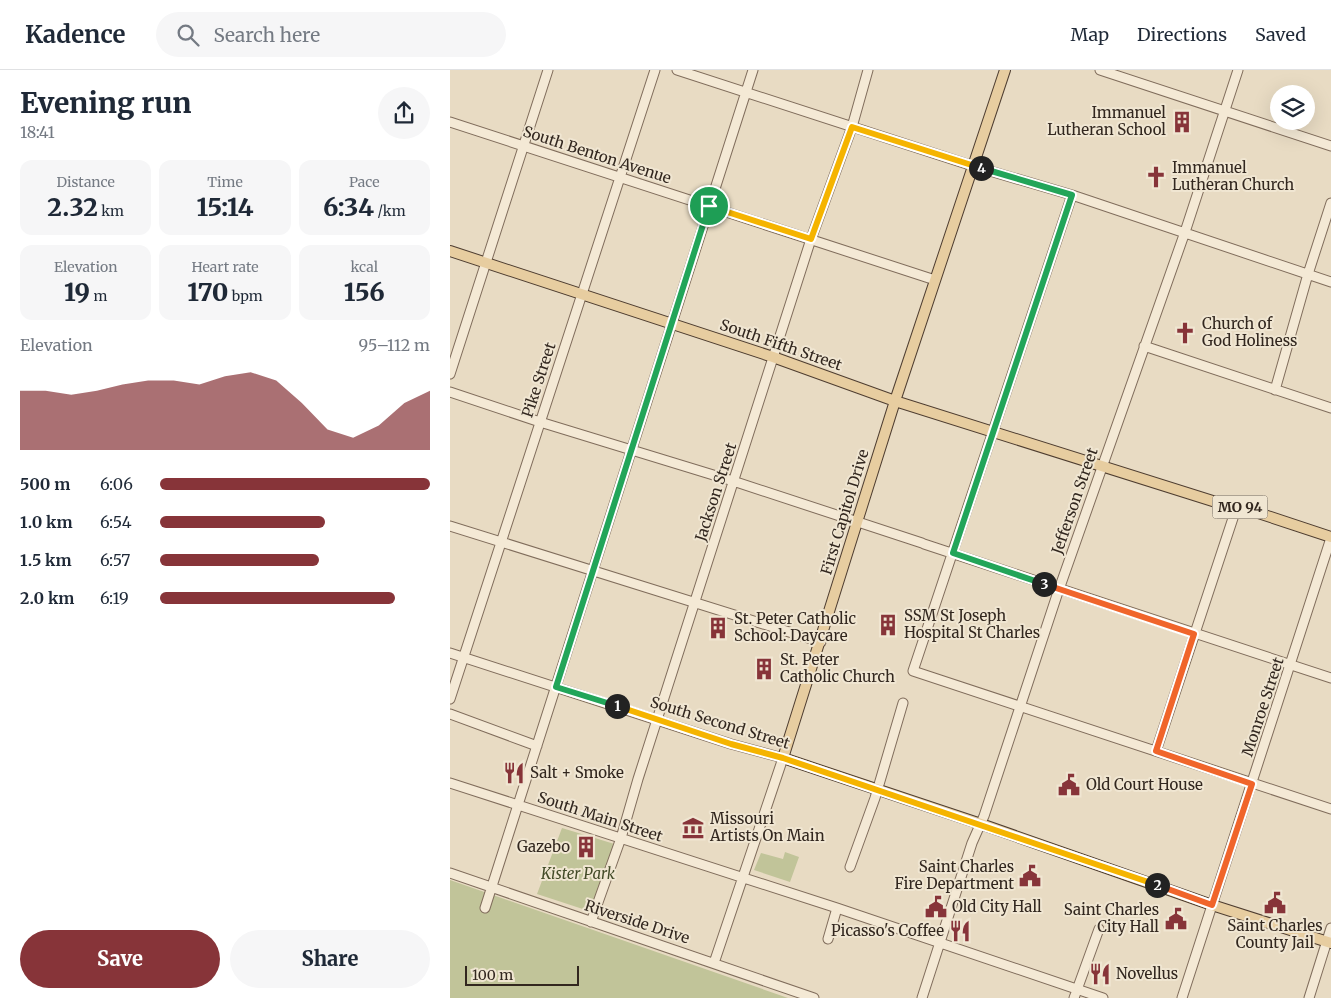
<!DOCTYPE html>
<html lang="en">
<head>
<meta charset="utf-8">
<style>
	body { margin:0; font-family:Merriweather,serif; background:#f6f6f7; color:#1f2937; height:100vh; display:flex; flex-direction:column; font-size:19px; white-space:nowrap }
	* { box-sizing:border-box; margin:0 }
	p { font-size:16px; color:#747a83 }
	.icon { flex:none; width:28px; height:28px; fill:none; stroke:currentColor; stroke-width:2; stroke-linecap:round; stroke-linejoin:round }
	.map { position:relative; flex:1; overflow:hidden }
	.drawer { display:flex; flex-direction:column; background:#fff; width:450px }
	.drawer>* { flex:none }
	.fabs { position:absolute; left:820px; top:15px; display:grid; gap:10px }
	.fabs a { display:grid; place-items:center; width:45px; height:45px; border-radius:50%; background:#fff; box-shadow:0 5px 20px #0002; font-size:25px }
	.scale { position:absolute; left:15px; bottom:12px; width:114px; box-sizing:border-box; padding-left:5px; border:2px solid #32271f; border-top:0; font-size:14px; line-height:18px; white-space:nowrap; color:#32271f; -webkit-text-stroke:4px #f0e6d2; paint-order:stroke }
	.pin { position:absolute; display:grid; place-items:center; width:42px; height:42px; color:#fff; margin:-21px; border:2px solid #fff; border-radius:50%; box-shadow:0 1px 5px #0007 }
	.km { position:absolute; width:25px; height:25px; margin:-12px; border-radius:50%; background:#222; color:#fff; font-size:14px; line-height:25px; text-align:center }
	.round { display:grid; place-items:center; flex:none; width:52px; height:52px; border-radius:26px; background:#f6f6f7 }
	.overview { display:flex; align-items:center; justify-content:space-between; height:85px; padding:0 20px }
	h1 { font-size:28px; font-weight:800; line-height:38px }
	.stats { display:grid; grid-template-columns:repeat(3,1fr); gap:8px; height:85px; padding:5px 20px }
	.stats div { display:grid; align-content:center; border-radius:12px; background:#f6f6f7; text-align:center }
	.stats b { font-size:25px; font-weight:800 }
	.stats small { font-size:14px; font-weight:400 }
	.stats p { font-size:14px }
	.chart { height:140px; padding:10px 20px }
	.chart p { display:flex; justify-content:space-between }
	.chart svg { width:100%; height:90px; margin-top:5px; fill:#873439; opacity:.7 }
	.button { display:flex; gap:10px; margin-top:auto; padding:10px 20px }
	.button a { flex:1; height:58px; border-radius:30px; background:#873439; color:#fff; font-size:20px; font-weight:800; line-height:58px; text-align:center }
	.button a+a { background:#f6f6f7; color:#1f2937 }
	ul { padding:0 20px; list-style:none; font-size:16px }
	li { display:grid; grid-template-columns:80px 60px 1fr; align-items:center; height:38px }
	li i { height:12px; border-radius:6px; background:#873439 }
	header { display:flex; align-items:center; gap:30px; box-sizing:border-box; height:70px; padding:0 25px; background:#fff; border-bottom:1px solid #e0e1e3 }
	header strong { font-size:24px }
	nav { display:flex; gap:28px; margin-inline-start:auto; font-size:18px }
	.search { width:350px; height:45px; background:#f6f6f7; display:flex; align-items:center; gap:12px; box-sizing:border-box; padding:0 18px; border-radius:28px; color:#747a83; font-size:19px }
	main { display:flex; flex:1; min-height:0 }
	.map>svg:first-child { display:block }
</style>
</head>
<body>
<header>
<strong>Kadence</strong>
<div class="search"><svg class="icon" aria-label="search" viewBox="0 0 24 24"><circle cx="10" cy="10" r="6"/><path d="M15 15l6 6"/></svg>Search here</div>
<nav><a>Map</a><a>Directions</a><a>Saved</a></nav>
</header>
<main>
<section class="drawer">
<div class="overview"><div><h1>Evening run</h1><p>18:41</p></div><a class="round"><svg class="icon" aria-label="share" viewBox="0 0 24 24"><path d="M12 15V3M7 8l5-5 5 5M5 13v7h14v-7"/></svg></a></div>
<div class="stats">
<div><p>Distance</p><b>2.32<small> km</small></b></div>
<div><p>Time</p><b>15:14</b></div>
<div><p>Pace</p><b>6:34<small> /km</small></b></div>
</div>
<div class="stats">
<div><p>Elevation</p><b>19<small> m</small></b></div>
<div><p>Heart rate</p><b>170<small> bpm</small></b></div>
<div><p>kcal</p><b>156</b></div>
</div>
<div class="chart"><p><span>Elevation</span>95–112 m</p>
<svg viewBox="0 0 160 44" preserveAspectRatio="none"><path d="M0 44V15L10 15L20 17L30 15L40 12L50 10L60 10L70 12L80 8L90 6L100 10L110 21L120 34L130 38L140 32L150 21L160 15V44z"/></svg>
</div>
<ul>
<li><b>500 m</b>6:06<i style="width:100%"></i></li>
<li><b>1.0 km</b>6:54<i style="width:61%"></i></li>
<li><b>1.5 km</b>6:57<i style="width:59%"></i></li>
<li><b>2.0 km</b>6:19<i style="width:87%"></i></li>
</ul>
<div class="button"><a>Save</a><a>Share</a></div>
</section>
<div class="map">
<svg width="881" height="928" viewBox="0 0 881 928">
	<rect width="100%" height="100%" fill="#e8dbc3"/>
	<!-- green -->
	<path fill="#c1c499" d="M 112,758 L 171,776 L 148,844 L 87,824 Z
		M 335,782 L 349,787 L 340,812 L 304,800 L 311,783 L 333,789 Z
		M 0,810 L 338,928 L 0,928 Z"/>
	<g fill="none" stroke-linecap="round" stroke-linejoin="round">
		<!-- minor casing -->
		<g stroke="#806d5c" stroke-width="11">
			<path id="minor" d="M 227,0 L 523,96 L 622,125 L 881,212
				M 650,0 L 881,76
				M 0,52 L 485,210
				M 622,125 L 463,601 C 602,646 741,694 881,739
				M 694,276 L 881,338
				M 0,304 L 98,0
				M 825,320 L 858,204 L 881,133
				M 0,322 L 90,352 L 283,411 L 472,473
				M 0,456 L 371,572
				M 474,474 L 881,608
				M 0,583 L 281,674 L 333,688 L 264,893
				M 0,629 L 205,0
				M 0,644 L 87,676
				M 706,681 L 787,436
				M 0,713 L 387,838 L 653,928
				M 400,797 L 425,728 L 453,633
				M 0,803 L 364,928
				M 35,838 L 303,0
				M 141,852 L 171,768 L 188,709 L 361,169 L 402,57 L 418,0
				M 378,869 L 387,838
				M 472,928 L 522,773 L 534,746 L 607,525 L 735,162 L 788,0
				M 624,928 L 649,859
				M 732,928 L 881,468
				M 859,928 L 881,858"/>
		</g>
		<!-- major casing -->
		<g stroke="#4e3d30" stroke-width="12">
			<path id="major" d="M 555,0 L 445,331 L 333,688 L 531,754 L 762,835 L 881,873
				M 0,181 L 323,287 L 445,331 L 769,433 L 787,436 L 881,467"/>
		</g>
		<!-- minor -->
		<use href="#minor" stroke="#f4e9d5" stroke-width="9"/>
		<!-- major -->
		<use href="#major" stroke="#e7cda0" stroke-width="10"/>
	</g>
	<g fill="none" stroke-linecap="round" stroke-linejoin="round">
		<!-- split-1 casing -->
		<g stroke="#fff" stroke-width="10">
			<path id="split-1" d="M 167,636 L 106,617 L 259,136"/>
		</g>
		<!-- split-2 casing -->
		<g stroke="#fff" stroke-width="10">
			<path id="split-2" d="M 167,636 L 281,674 L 333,688 L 707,815"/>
		</g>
		<!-- split-3 casing -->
		<g stroke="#fff" stroke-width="10">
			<path id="split-3" d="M 594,514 L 744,564 L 706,681 L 802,714 L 762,835 L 707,815"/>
		</g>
		<!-- split-4 casing -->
		<g stroke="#fff" stroke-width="10">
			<path id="split-4" d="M 531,98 L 622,125 L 503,483 L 594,514"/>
		</g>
		<!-- split-5 casing -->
		<g stroke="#fff" stroke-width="10">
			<path id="split-5" d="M 259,136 L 361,169 L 402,57 L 531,98"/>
		</g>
		<!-- split-1 -->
		<use href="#split-1" stroke="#22a559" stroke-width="6"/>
		<!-- split-2 -->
		<use href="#split-2" stroke="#f5b400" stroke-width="6"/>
		<!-- split-3 -->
		<use href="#split-3" stroke="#f0652b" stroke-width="6"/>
		<!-- split-4 -->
		<use href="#split-4" stroke="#22a559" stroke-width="6"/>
		<!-- split-5 -->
		<use href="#split-5" stroke="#f5b400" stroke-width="6"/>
	</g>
	<!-- icons -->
	<defs>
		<g id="building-bare" transform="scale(1.725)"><path d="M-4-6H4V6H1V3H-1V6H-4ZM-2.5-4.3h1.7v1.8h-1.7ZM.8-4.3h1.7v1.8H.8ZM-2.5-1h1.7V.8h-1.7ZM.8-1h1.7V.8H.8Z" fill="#873439" stroke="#f0e6d2" stroke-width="2.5" paint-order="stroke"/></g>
		<g id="church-bare" transform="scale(1.725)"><path d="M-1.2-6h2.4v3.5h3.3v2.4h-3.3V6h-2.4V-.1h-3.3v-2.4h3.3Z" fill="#873439" stroke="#f0e6d2" stroke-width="2.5" paint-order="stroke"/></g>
		<g id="restaurant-bare" transform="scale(1.725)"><path d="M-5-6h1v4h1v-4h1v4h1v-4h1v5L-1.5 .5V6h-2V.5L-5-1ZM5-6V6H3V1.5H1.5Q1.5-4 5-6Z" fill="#873439" stroke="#f0e6d2" stroke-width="2.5" paint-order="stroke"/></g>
		<g id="civic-bare" transform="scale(1.725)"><path d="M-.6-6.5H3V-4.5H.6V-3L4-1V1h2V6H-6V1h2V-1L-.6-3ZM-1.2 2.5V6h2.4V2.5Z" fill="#873439" stroke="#f0e6d2" stroke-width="2.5" paint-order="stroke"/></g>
		<g id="museum-bare" transform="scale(1.725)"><path d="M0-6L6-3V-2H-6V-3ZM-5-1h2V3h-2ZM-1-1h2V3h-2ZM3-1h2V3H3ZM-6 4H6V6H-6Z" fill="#873439" stroke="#f0e6d2" stroke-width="2.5" paint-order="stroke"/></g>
	</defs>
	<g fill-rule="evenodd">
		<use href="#building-bare" x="732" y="52"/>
		<use href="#church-bare" x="706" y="107"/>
		<use href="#church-bare" x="735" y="263"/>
		<use href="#building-bare" x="438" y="555"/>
		<use href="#building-bare" x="268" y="558"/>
		<use href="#building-bare" x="314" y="599"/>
		<use href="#restaurant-bare" x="64" y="703"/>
		<use href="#civic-bare" x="619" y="715"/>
		<use href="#museum-bare" x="243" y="758"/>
		<use href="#building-bare" x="136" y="777"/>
		<use href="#civic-bare" x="580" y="806"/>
		<use href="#civic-bare" x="825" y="833"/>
		<use href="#civic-bare" x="486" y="837"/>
		<use href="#civic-bare" x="726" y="849"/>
		<use href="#restaurant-bare" x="510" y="861"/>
		<use href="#restaurant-bare" x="650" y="904"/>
	</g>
	<g text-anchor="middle" stroke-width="4" stroke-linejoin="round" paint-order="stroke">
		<!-- shield labels -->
		<rect fill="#f0e6d2" stroke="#6b6055" stroke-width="1" x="762.5" y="425.5" width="55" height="23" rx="4"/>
		<g font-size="14" font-weight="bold" fill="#32271f">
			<text x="790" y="442">MO 94</text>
		</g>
		<!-- poi labels -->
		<g font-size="15" fill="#32271f" stroke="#f0e6d2" text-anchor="start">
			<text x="716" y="48" text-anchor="end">Immanuel<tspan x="716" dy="17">Lutheran School</tspan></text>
			<text x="722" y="103">Immanuel<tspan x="722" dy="17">Lutheran Church</tspan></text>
			<text x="752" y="259">Church of<tspan x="752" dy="17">God Holiness</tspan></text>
			<text x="454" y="551">SSM St Joseph<tspan x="454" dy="17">Hospital St Charles</tspan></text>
			<text x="284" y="554">St. Peter Catholic<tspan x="284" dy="17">School: Daycare</tspan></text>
			<text x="330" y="595">St. Peter<tspan x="330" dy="17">Catholic Church</tspan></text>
			<text x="80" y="708">Salt + Smoke</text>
			<text x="636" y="720">Old Court House</text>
			<text x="260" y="754">Missouri<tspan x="260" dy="17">Artists On Main</tspan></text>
			<text x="120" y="782" text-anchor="end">Gazebo</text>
			<text x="564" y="802" text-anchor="end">Saint Charles<tspan x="564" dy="17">Fire Department</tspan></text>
			<text x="502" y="842">Old City Hall</text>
			<text x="709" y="845" text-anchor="end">Saint Charles<tspan x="709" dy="17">City Hall</tspan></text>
			<text x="825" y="861" text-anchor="middle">Saint Charles<tspan x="825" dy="17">County Jail</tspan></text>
			<text x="494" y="866" text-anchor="end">Picasso's Coffee</text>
			<text x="666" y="909">Novellus</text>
		</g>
		<!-- street labels -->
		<g font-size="15" fill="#32271f" stroke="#f0e6d2">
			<text transform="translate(147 85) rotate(18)" y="5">South Benton Avenue</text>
			<text transform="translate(331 275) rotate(19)" y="5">South Fifth Street</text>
			<text transform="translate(89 310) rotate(-72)" y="5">Pike Street</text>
			<text transform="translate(266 422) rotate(-72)" y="5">Jackson Street</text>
			<text transform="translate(625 431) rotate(-71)" y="5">Jefferson Street</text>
			<text transform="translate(395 442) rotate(-73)" y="5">First Capitol Drive</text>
			<text transform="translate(813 637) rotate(-72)" y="5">Monroe Street</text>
			<text transform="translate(270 653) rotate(17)" y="5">South Second Street</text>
			<text transform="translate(150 747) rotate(18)" y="5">South Main Street</text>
			<text transform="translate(187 852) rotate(18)" y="5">Riverside Drive</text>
		</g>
		<!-- park labels -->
		<g font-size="15" font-style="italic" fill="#444c28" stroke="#f0e6d2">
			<text x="128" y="809">Kister Park</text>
		</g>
	</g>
</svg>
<div class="fabs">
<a><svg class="icon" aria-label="layers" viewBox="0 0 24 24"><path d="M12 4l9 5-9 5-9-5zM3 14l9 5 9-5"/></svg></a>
</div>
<div class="scale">100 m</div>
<div class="pin" style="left:259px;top:136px;background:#1e9e55"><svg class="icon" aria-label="arrive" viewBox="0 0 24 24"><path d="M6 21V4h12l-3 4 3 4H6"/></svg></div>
<b class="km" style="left:167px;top:636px">1</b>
<b class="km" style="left:707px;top:815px">2</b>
<b class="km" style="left:594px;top:514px">3</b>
<b class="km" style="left:531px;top:98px">4</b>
</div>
</main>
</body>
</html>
